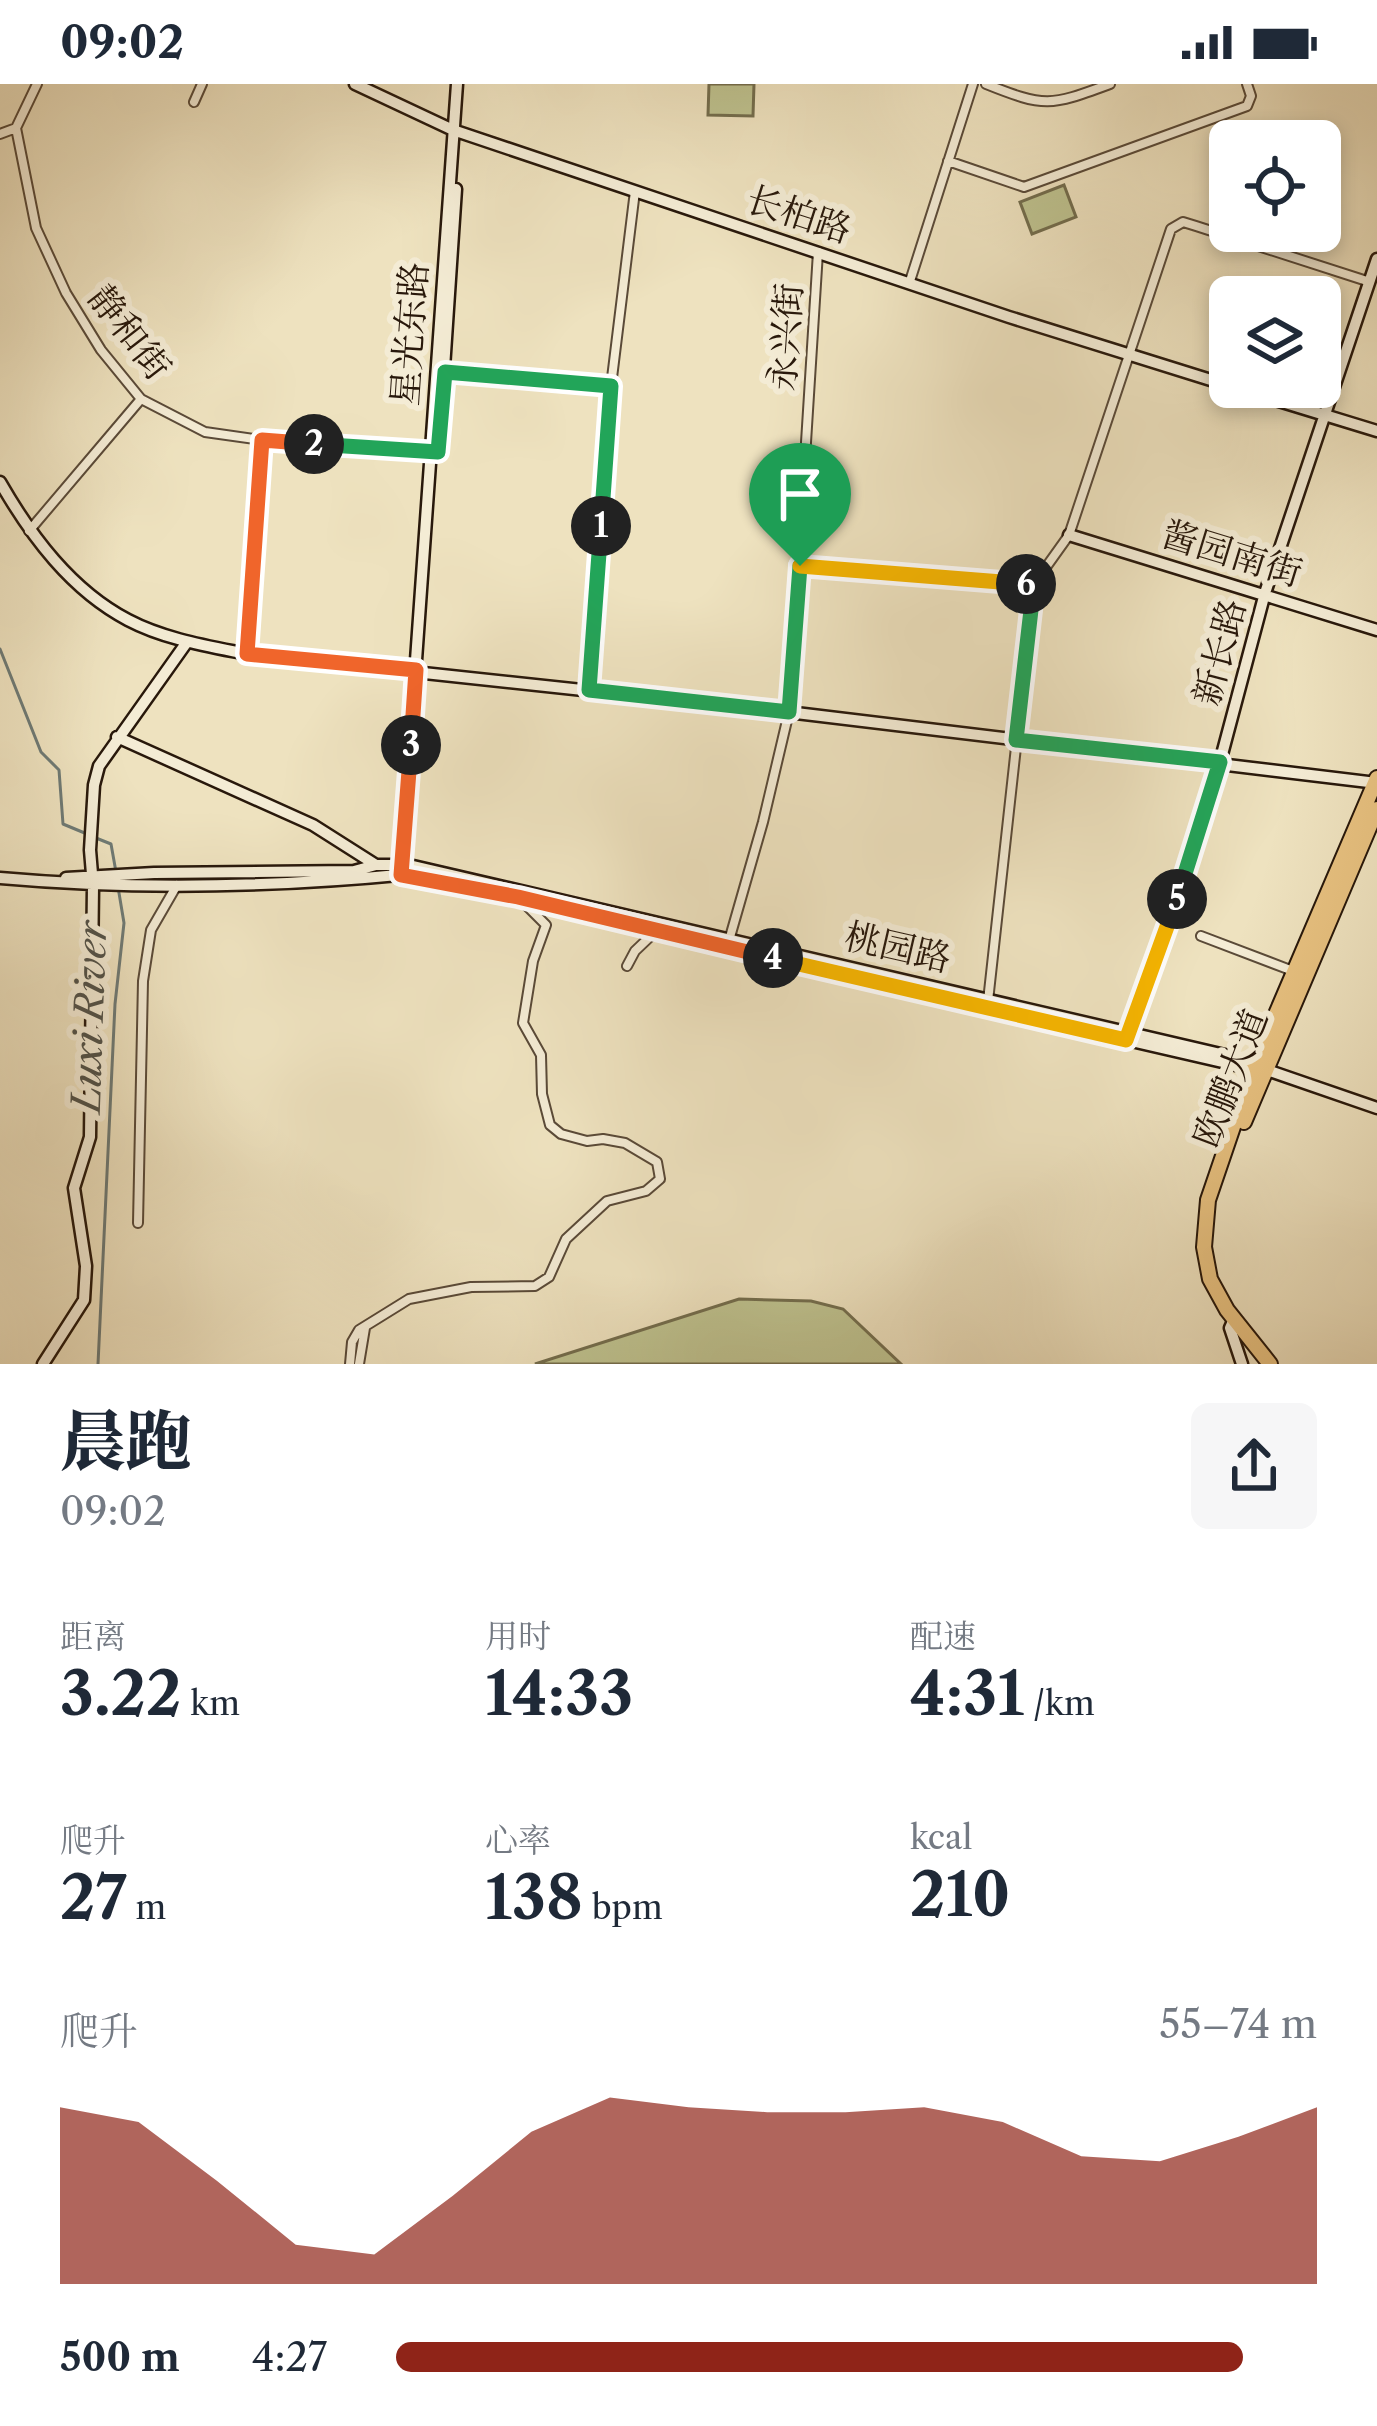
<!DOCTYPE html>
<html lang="zh">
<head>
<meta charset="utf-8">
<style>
	body { margin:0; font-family:"Libre Caslon Text","Noto Serif SC",serif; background:#f6f6f7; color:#1f2937; height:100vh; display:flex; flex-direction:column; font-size:45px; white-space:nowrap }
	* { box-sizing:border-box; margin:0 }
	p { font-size:39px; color:#747a83 }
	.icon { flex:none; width:66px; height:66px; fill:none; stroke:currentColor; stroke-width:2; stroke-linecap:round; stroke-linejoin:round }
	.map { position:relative; height:1280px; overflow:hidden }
	.drawer { display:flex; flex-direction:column; background:#fff; flex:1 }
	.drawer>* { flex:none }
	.controls { position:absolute; left:1209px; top:36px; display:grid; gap:24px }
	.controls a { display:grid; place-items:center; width:132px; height:132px; border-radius:18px; background:#fff; box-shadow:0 6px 18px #0003; font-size:60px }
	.pin { position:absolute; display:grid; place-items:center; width:102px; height:102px; color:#fff; margin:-123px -51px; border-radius:50% 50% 50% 0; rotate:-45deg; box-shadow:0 0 12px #0007 }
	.pin .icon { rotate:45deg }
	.km { position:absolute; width:60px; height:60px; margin:-30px; border-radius:50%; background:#222; color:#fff; font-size:33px; line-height:60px; text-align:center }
	.round { display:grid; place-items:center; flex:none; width:126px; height:126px; border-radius:18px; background:#f6f6f7 }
	.overview { display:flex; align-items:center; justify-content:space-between; height:204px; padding:0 60px }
	h1 { font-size:66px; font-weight:800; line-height:90px }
	.stats { display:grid; grid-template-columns:repeat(3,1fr); gap:18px; height:204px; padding:12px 60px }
	.stats div { display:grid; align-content:center }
	.stats b { font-size:60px; font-weight:800 }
	.stats small { font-size:33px; font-weight:400 }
	.stats p { font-size:33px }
	.chart { height:336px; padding:24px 60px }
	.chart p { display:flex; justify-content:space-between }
	.chart svg { width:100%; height:216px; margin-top:12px; fill:#8f2418; opacity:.7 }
	ul { padding:0 60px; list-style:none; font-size:39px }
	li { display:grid; grid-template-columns:192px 144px 1fr; align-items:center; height:90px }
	li i { height:30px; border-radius:15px; background:#8f2418 }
	.status { display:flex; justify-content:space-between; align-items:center; height:84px; padding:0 60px; background:#fff; direction:ltr }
	.status svg { height:33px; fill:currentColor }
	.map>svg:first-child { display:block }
</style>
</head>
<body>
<div class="status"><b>09:02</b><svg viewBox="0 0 49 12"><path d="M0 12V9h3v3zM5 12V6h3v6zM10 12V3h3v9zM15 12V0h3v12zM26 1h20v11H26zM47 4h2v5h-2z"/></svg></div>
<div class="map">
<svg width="1377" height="1280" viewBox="0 0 1377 1280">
	<rect width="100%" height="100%" fill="#eee2bf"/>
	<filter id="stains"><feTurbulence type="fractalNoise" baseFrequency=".00167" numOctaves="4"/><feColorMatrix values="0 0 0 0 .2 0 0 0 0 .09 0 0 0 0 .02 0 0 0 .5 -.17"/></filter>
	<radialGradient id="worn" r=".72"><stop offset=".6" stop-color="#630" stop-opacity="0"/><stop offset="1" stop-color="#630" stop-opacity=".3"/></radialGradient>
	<!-- green -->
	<path fill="#bec28f" stroke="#736d4d" stroke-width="3" d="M 709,0 L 754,0 L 753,32 L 708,31 Z
		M 1064,101 L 1076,133 L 1032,150 L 1020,118 Z
		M 739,1215 L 811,1217 L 843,1225 L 901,1280 L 535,1280 Z"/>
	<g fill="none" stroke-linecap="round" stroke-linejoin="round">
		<!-- stream -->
		<path stroke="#6e7a75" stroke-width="3" d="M 0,565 L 41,668 L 59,686 L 63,740 L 87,750
			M 96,754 L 111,760 L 116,788
			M 98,1280 L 115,920 L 124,839 L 118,803"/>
		<!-- street casing -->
		<g stroke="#5a4a38" stroke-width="12">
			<path id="street" d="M 37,0 L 16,44 L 36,144 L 66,209 L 101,266 L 141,315 L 205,348 L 268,357 L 438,368
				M 986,0 C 1046,24 1050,22 1110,0
				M 194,18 L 202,0
				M 0,50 L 16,44
				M 948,77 L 1024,103 L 1247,22 L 1251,12 L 1247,0
				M 910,197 L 973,0
				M 445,288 L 611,302
				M 29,447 L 141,315
				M 799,482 L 1034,500
				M 247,570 L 262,356
				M 589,606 L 611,302 L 635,107
				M 1201,852 L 1293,887
				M 728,860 L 763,738 L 789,628 L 818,168
				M 627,882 L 635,867 L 656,847
				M 988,917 L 1034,500 L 1069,451 L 1171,145 L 1183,138 L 1196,142 L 1370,198
				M 1129,950 L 1197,760 L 1220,680
				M 138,1139 L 143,897 L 151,846 L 177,801
				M 350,1280 L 352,1258 L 359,1246 L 409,1215 L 471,1203 L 535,1202 L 549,1193 L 566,1155 L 607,1117 L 646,1107 L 660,1095 L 657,1078 L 625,1059 L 603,1055 L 587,1057 L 561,1050 L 550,1041 L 542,1010 L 541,971 L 523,939 L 533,877 L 546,841 L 523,818
				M 359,1280 L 365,1244"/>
		</g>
		<!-- secondary casing -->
		<g stroke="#28180b" stroke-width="15">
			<path id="secondary" d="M 355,0 L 453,46 L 1009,233 L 1230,302
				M 1233,303 L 1377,347
				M 440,344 L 456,105
				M 0,398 C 31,452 71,506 128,536 C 164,555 207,562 247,570 L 796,629 L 1377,699
				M 1069,451 L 1377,546
				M 117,653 L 313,741 L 376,781
				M 1220,678 L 1265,509 L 1377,175
				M 401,787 L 457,0
				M 0,794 C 134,806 276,803 409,790 L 1257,986
				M 66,794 L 154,789 L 354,787 L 376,781 L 409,781 L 1225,971
				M 1264,985 L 1377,1024
				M 1234,1235 L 1230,1244 L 1242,1280
				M 43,1280 L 84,1216 L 86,1182 L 74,1104 L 90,1053 L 93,802 L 90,766 L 94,701 L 99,682 L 187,558"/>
		</g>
		<!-- highway casing -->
		<g stroke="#28180b" stroke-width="18">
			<path id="highway" d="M 1244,1038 L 1377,725
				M 1270,1280 L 1227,1226 L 1210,1195 L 1204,1163 L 1208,1116 L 1253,984 L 1377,694"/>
		</g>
		<!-- street -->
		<use href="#street" stroke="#f4ecd5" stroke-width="8"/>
		<!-- secondary -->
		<use href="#secondary" stroke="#f4ecd5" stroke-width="10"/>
		<!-- highway -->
		<use href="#highway" stroke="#e7c180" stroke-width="14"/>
	</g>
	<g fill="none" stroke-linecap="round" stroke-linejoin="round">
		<!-- split-1 casing -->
		<g stroke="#fff" stroke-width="24">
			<path id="split-1" d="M 601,442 L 589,606 L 789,628 L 800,482"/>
		</g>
		<!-- split-2 casing -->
		<g stroke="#fff" stroke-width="24">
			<path id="split-2" d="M 314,360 L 438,368 L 445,288 L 611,302 L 601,442"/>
		</g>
		<!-- split-3 casing -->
		<g stroke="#fff" stroke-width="24">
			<path id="split-3" d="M 314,360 L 262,356 L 247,570 L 416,586 L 411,661"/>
		</g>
		<!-- split-4 casing -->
		<g stroke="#fff" stroke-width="24">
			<path id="split-4" d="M 411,661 L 401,791 L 518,813 L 773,874"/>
		</g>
		<!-- split-5 casing -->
		<g stroke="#fff" stroke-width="24">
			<path id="split-5" d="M 773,874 L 1126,956 L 1177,815"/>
		</g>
		<!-- split-6 casing -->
		<g stroke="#fff" stroke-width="24">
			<path id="split-6" d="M 1026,500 L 1034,500 L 1016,656 L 1220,678 L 1177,815"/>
		</g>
		<!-- split-7 casing -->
		<g stroke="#fff" stroke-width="24">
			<path id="split-7" d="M 800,482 L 1026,500"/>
		</g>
		<!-- split-1 -->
		<use href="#split-1" stroke="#22a559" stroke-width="15"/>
		<!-- split-2 -->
		<use href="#split-2" stroke="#22a559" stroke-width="15"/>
		<!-- split-3 -->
		<use href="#split-3" stroke="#f0652b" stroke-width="15"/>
		<!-- split-4 -->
		<use href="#split-4" stroke="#f0652b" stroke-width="15"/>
		<!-- split-5 -->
		<use href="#split-5" stroke="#f5b400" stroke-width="15"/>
		<!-- split-6 -->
		<use href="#split-6" stroke="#22a559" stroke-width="15"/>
		<!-- split-7 -->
		<use href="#split-7" stroke="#f5b400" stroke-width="15"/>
	</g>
	<g text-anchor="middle" stroke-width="12" stroke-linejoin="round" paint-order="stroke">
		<!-- street labels -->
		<g font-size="36" fill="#28180b" stroke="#f4ecd5">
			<text transform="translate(799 130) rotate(18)" y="13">长柏路</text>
			<text transform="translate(130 248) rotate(52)" y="13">静和街</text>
			<text transform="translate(409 250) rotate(-86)" y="13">星光东路</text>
			<text transform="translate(785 253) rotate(-86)" y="13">永兴街</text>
			<text transform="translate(1232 469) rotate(17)" y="13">酱园南街</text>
			<text transform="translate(1219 568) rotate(-75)" y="13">新长路</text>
			<text transform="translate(898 863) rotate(13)" y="13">桃园路</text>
			<text transform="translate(1230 994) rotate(-69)" y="13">欧鹏大道</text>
		</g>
		<!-- water labels -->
		<g font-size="39" font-style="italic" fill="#515149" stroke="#f4ecd5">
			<text transform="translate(89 933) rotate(-88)" y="14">Luxi River</text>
		</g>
	</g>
	<rect width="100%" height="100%" filter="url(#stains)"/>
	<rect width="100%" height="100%" fill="url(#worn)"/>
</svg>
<div class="controls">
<a><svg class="icon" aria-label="locate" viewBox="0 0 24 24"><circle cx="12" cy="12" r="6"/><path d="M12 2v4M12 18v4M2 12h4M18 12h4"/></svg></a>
<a><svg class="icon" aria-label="layers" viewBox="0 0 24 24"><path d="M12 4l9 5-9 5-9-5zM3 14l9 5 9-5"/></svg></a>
</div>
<div class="pin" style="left:800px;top:482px;background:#1e9e55"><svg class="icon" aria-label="arrive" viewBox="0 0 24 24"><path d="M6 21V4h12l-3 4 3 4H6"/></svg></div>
<b class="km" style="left:601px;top:442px">1</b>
<b class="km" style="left:314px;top:360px">2</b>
<b class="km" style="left:411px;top:661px">3</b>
<b class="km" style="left:773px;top:874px">4</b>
<b class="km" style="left:1177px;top:815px">5</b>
<b class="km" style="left:1026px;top:500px">6</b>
</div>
<section class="drawer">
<div class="overview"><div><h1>晨跑</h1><p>09:02</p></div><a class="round"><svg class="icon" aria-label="share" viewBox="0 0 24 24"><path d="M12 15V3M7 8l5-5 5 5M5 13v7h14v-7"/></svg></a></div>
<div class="stats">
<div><p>距离</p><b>3.22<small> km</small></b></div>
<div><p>用时</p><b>14:33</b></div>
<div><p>配速</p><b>4:31<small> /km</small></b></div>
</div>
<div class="stats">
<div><p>爬升</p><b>27<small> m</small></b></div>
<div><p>心率</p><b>138<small> bpm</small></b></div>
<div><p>kcal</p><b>210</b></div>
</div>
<div class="chart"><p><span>爬升</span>55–74 m</p>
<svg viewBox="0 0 160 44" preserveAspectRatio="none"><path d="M0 44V8L10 11L20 23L30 36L40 38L50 26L60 13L70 6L80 8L90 9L100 9L110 8L120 11L130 18L140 19L150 14L160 8V44z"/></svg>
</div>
<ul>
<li><b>500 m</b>4:27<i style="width:92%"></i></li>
</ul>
</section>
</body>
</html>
